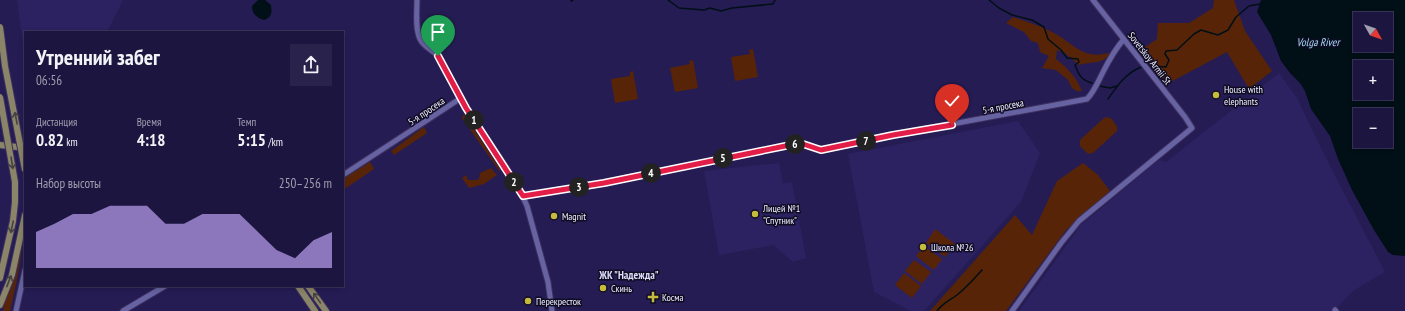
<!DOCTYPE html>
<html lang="ru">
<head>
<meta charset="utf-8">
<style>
	body { margin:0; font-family:"PT Sans Narrow",sans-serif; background:#29224a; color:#f1f3f6; height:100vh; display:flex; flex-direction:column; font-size:15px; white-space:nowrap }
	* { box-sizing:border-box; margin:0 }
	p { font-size:13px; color:#a09fb0 }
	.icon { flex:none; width:22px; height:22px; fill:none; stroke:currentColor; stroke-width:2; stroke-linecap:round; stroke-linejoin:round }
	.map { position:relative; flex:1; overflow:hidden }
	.details { position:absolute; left:24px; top:31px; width:320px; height:256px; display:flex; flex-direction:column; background:#1c153f; border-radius:0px; box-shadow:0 2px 6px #0003,0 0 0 1px #3a3459 }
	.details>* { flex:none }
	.needle { width:26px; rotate:130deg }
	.tools { position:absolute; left:1353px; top:12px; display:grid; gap:8px }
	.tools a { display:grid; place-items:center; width:40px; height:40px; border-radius:0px; background:#1c153f; box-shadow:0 2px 6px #0003,0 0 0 1px #3a3459; font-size:20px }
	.pin { position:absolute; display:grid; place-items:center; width:34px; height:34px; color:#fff; margin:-41px -17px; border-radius:50% 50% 50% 0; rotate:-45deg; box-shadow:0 0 4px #0007 }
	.pin .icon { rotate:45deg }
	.km { position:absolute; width:20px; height:20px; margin:-10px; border-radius:50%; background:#222; color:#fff; font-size:11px; line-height:20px; text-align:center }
	.round { display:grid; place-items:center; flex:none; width:42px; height:42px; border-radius:0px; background:#29224a }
	.overview { display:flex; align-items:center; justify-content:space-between; height:68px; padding:0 12px }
	h1 { font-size:22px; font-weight:800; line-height:30px }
	.figures { display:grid; grid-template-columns:repeat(3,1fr); gap:6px; height:68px; padding:4px 12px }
	.figures div { display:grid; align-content:center }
	.figures b { font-size:17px; font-weight:800 }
	.figures small { font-size:11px; font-weight:400 }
	.figures p { font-size:11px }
	.chart { height:112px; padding:8px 12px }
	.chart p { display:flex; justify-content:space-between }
	.chart svg { width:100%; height:72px; margin-top:4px; fill:#bca0f2; opacity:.7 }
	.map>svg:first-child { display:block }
</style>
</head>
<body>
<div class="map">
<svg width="1405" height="311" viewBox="0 0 1405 311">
	<rect width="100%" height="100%" fill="#251c54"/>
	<!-- built -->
	<path fill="#2c2261" d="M 17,0 L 123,0 L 107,32 L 25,32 L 25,61 Z
		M 1279,73 L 1297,98 L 1324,154 L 1385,272 L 1353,291 L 1334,311 L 1019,311 L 1081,225 L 1159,160 L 1166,162 Z
		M 1018,121 L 1040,153 L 1021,202 L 924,311 L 911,311 L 874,292 L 848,154 Z
		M 779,163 L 783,183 L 792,182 L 806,258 L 793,262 L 773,245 L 719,255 L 704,171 Z"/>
	<!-- green -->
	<path fill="#582407" d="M 1214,0 L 1234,0 L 1245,31 L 1272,71 L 1249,89 L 1227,52 L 1167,84 L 1141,50 L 1157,39 L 1158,23 L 1189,23 L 1213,8 Z
		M 1013,17 C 1027,22 1041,26 1054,33 C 1076,45 1083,61 1112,52 C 1102,65 1094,61 1079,65 L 1065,53 L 1057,50 L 1056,59 C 1068,68 1076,77 1082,91 L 1077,91 L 1072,88 L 1068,80 L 1056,70 L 1042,68 L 1049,56 L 1040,52 L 1038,43 L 1031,41 L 1024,32 L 1006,23 Z
		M 753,49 L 758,77 L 735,81 L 731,57 L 750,54 L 749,50 Z
		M 693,60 L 698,88 L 675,92 L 670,68 L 690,64 L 689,61 Z
		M 633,71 L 638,99 L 615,103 L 611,79 L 630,76 L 630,72 Z
		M 464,114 L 500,169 L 500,172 L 462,118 Z
		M 1107,117 L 1112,119 L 1117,127 L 1117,131 L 1093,153 L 1088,154 L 1080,146 L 1080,140 L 1104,118 Z
		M 424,127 L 427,133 L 394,155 L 391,151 Z
		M 370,162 L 374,169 L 343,190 L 343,179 Z
		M 1083,163 L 1098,175 L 1110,191 L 1066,230 L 1006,311 L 930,311 L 1015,215 L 1032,235 L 1057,181 Z
		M 491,168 L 497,175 L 484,184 L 469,188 L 462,178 L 466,175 L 468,180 L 477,180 L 479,179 L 480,173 Z
		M 935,229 L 955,244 L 945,257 L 926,243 Z
		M 18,239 L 22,239 C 22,263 15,287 10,311 L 3,311 Z
		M 924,246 L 942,259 L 934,270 L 916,256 Z
		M 914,260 L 931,272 L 922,284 L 905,271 Z
		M 904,273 L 921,286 L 912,298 L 895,285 Z"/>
	<!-- water -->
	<path fill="#010f16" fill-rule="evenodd" d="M 258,0 L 265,0 L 271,5 C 272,13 272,17 264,20 C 257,18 252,14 252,6 Z
		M 1261,0 L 1405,0 L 1405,256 L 1393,255 L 1388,252 L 1374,230 L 1352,190 L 1338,159 L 1330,136 L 1311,109 L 1305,91 L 1300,83 L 1290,73 L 1281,61 L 1271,35 L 1257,12 ZM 1360,19 L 1386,19 L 1386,45 L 1360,45 ZM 1360,67 L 1386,67 L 1386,93 L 1360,93 ZM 1360,115 L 1386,115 L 1386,141 L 1360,141 Z"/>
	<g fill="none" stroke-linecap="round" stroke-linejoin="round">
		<!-- stream -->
		<path stroke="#010f16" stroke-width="1.5" d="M 668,0 L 679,8 L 704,10 L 710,8 L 721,11 L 732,8 L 773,4 L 775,0
			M 989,0 L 999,8 L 1012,15 L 1032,20 L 1044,27 L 1048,39 L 1061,50 L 1067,58 L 1078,59 L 1079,62 L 1075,65 C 1079,75 1081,80 1092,83
			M 571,1 L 573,0
			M 1151,66 L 1166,67 L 1169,60 L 1165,54 L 1166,51 L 1177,50 L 1194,34 L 1201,30 L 1218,35 L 1228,30 L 1236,17 L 1249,6 L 1260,4
			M 1099,86 L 1110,88 L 1117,86
			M 1108,99 C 1118,85 1125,74 1141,67
			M 937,311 C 943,303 949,301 957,295 C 966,288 974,279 982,270"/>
		<!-- minor casing -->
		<g stroke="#3d315f" stroke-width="7">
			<path id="minor" d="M 417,0 C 417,12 415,28 420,39 C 424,48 435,51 440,58 C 450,75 457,93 467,110 C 487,141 512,171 527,206 L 548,282 L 552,311
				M 343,175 L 461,98
				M 523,196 L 603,183 L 801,143 L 821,150 L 893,135 L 1087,99 C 1094,92 1097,84 1102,74 C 1108,62 1115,49 1124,39
				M 1335,310 L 1336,311
				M 16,311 L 25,270
				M 123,311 L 165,286
				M 1012,311 L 1061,243 L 1079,221 L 1192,128 L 1185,117 L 1093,0"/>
		</g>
		<!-- major casing -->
		<g stroke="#3d315f" stroke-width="8">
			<path id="major" d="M 0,145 L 25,148
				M 0,278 L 13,221 L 15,202
				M 298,286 L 315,311
				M 308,286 L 326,311
				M 0,305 L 12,275 L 25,215"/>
		</g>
		<!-- minor -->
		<use href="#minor" stroke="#6763a2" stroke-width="5"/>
		<!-- major -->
		<use href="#major" stroke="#8a8568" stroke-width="6"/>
		<!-- major-bridge casing -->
		<g stroke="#3d315f" stroke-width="8" stroke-linecap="butt">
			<path id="major-bridge" d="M 0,27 L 5,66 L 25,170
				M 0,97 L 15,182 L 15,202"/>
		</g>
		<!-- major-bridge -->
		<use href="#major-bridge" stroke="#8a8568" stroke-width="6"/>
	</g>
	<!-- one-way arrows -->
	<defs><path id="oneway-shaft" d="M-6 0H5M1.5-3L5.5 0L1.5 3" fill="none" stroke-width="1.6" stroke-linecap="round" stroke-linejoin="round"/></defs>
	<g stroke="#464243">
		<use href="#oneway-shaft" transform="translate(16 118) rotate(-101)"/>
		<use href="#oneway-shaft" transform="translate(12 163) rotate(81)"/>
		<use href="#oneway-shaft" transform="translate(12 227) rotate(102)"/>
		<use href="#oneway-shaft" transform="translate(9 281) rotate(-69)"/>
		<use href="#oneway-shaft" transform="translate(317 298) rotate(-125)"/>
	</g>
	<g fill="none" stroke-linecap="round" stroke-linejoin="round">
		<!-- route casing -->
		<g stroke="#fff" stroke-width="8">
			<path id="route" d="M 438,56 L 466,108 L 523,196 L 604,183 L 800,143 L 821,150 L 893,135 L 952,125"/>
		</g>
		<!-- route -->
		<use href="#route" stroke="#e11d48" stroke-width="5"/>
	</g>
	<!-- markers -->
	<g fill="#c5bc3d" stroke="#0f0c24" stroke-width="1.5">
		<circle cx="1216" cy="95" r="4"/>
		<circle cx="755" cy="214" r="4"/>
		<circle cx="554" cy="216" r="4"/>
		<circle cx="923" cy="247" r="4"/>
		<circle cx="603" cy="288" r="4"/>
		<path d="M651 291h4v4h4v4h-4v4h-4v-4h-4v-4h4z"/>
		<circle cx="528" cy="301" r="4"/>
	</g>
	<g text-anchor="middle" stroke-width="3" stroke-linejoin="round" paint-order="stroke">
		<!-- street labels -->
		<g font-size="10" fill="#efeffe" stroke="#0f0c24">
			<text transform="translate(1150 58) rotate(52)" y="4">Sovetskoy Armii St</text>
			<text transform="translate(1003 106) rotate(-11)" y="4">5-я просека</text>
			<text transform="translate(426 111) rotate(-34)" y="4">5-я просека</text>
		</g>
		<!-- poi labels -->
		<g font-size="10" fill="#efeffe" stroke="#0f0c24" text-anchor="start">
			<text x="1224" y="93">House with<tspan x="1224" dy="12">elephants</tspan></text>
			<text x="763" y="212">Лицей №1<tspan x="763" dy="12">"Спутник"</tspan></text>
			<text x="562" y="220">Magnit</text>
			<text x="931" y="251">Школа №26</text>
			<text x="611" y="292">Скинь</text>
			<text x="662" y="301">Косма</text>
			<text x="536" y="305">Перекресток</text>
		</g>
		<!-- water labels -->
		<g font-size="11" font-style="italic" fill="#a3dcf4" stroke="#0f0c24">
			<text x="1318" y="46">Volga River</text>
		</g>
		<!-- neighbourhood labels -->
		<g font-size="11" font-weight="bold" fill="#ddddfa" stroke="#0f0c24">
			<text x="629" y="279">ЖК "Надежда"</text>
		</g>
	</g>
</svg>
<div class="tools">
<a><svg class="needle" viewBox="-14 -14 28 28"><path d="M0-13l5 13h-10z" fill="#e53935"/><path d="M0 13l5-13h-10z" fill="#a09fb0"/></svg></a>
<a>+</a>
<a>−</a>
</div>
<div class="pin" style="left:438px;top:56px;background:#1e9e55"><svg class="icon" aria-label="arrive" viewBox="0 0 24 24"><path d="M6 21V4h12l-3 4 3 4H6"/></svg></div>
<div class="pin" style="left:952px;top:125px;background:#d93025"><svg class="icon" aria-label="check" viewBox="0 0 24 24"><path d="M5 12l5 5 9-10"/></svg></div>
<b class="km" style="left:474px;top:120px">1</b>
<b class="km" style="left:514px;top:182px">2</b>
<b class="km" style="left:579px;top:187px">3</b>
<b class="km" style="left:651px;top:173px">4</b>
<b class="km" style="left:723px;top:158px">5</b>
<b class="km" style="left:795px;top:144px">6</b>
<b class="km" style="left:866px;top:141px">7</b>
<section class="details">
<div class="overview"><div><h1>Утренний забег</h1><p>06:56</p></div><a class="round"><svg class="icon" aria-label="share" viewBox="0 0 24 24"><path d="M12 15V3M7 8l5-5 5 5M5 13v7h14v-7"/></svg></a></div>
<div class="figures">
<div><p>Дистанция</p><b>0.82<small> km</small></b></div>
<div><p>Время</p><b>4:18</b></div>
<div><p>Темп</p><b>5:15<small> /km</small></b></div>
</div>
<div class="chart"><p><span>Набор высоты</span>250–256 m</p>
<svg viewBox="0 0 160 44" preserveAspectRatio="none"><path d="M0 44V22L10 17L20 11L30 11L40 6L50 6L60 6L70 17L80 17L90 11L100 11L110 11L120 22L130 33L140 38L150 27L160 22V44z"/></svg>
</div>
</section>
</div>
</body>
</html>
